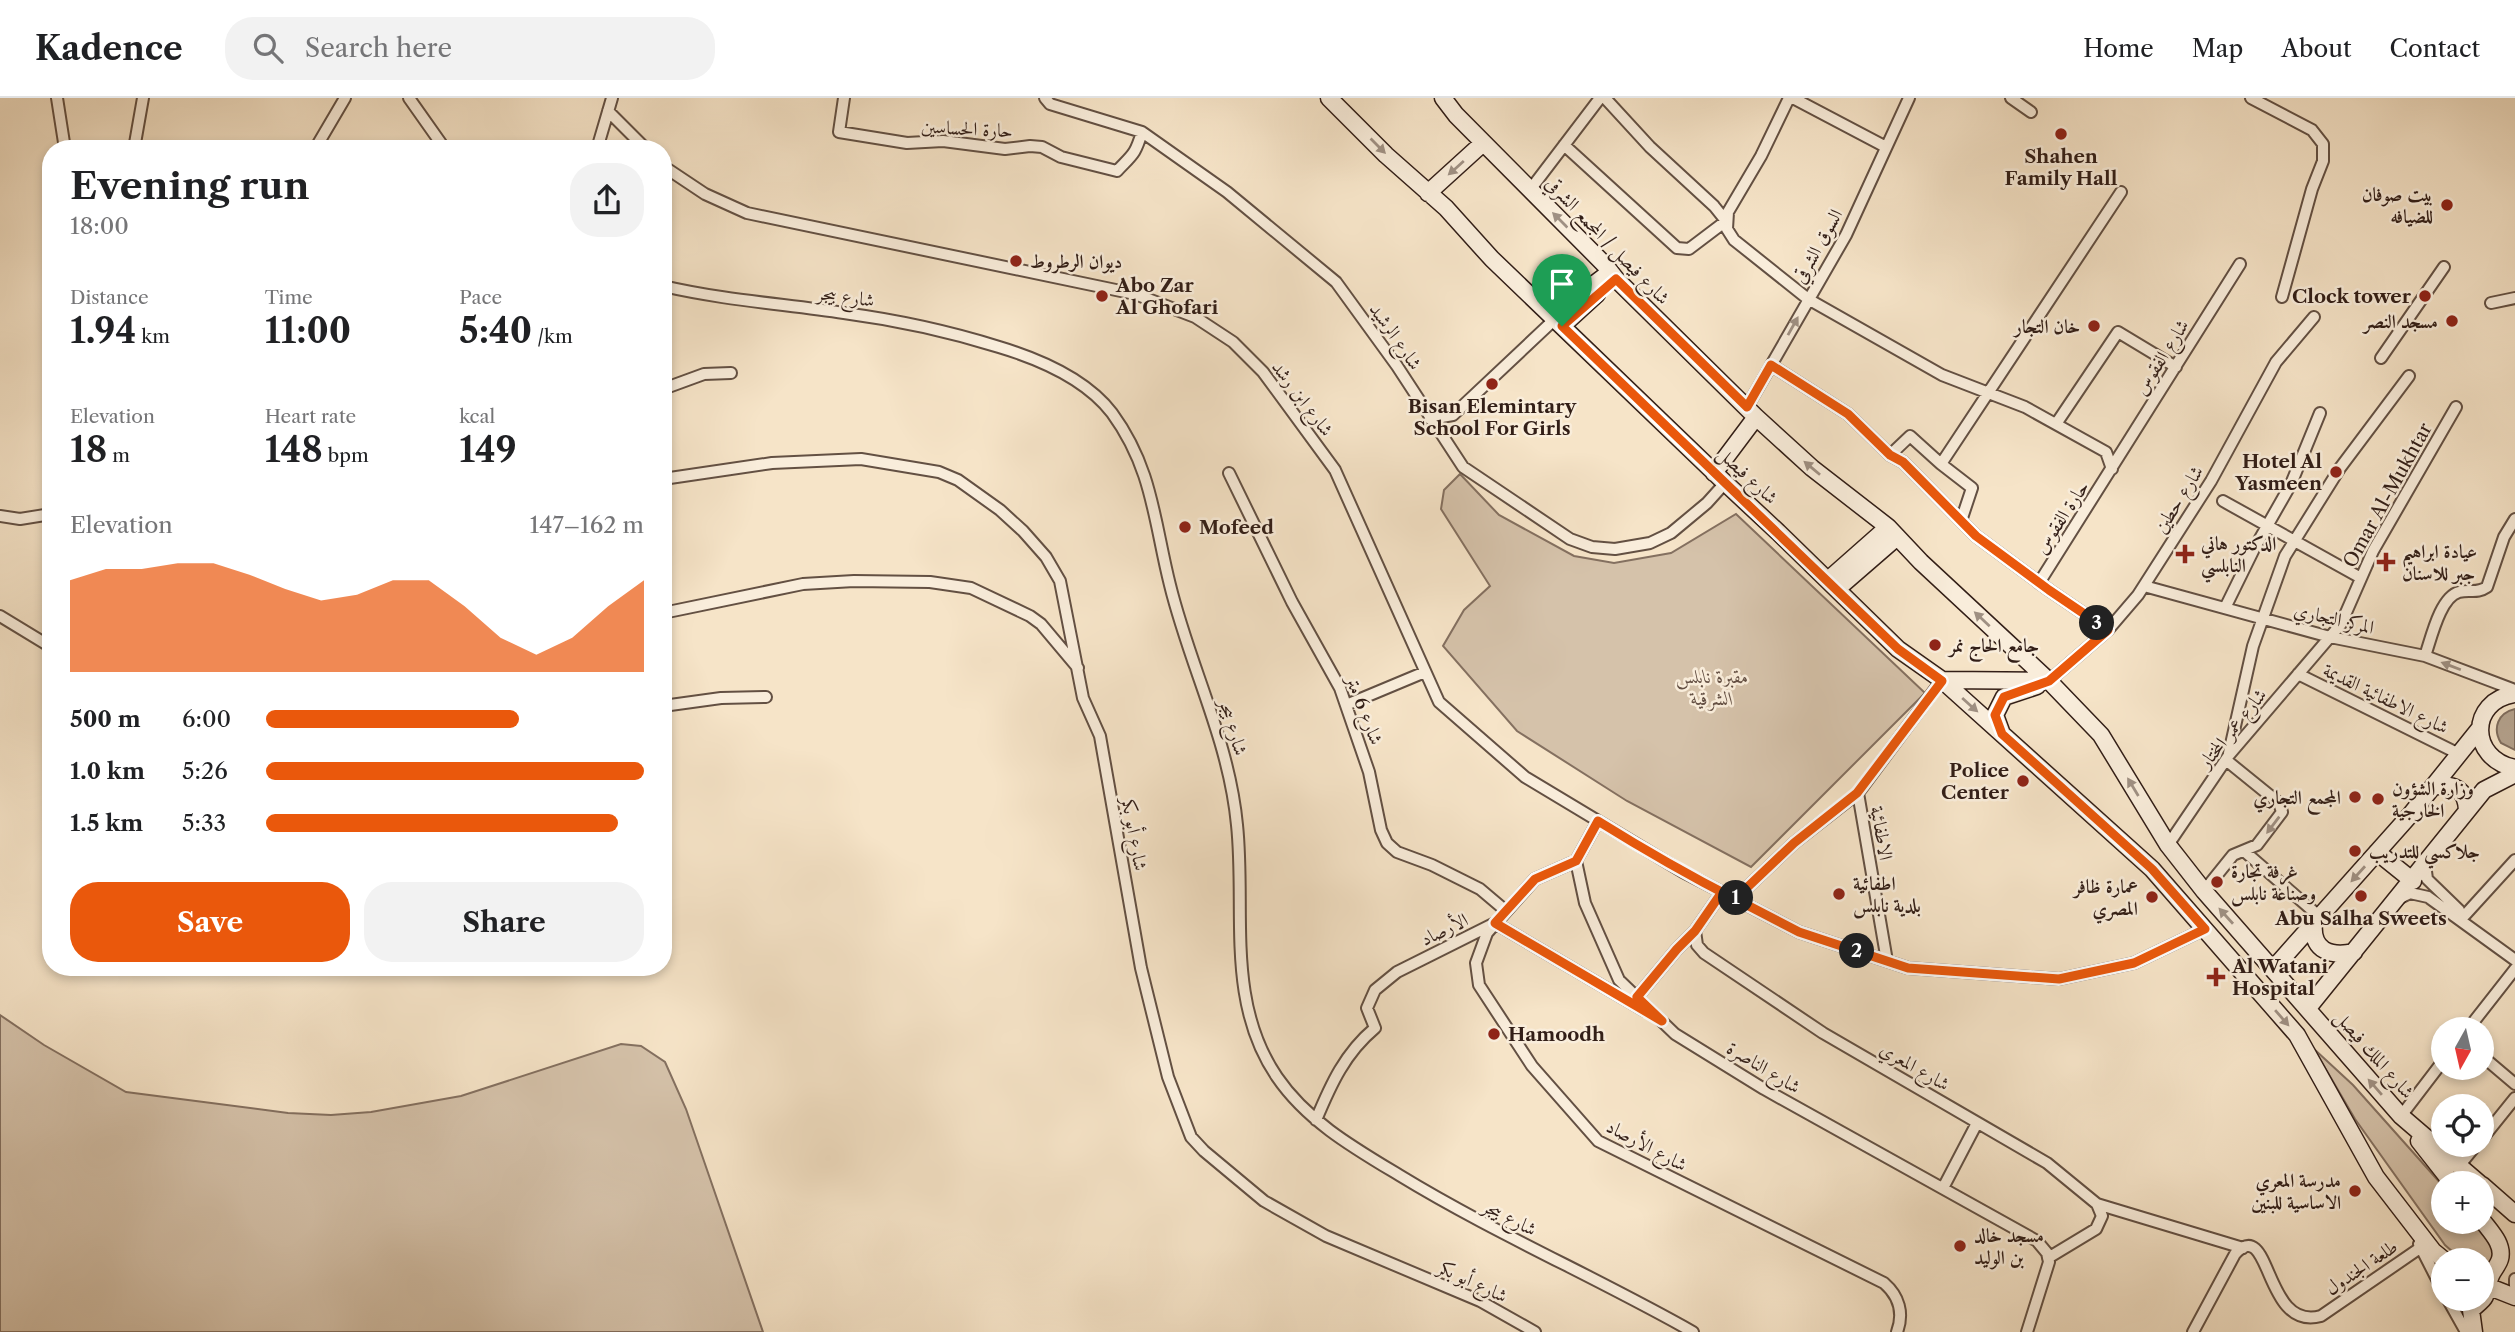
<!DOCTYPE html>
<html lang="en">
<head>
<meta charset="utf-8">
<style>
	body { margin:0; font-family:"Libre Caslon Text",Amiri,serif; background:#f2f2f2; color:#202124; height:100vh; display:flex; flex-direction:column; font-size:26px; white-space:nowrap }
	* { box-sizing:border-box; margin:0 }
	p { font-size:23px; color:#757577 }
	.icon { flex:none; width:38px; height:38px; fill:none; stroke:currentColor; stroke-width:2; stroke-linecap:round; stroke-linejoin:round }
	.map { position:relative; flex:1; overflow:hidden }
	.panel { position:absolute; left:42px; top:42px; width:630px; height:836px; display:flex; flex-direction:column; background:#fff; border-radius:28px; box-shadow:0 4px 10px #0003 }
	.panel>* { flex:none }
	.needle { width:46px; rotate:188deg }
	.fabs { position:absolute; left:2431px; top:919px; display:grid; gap:14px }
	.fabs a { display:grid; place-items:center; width:63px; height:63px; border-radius:50%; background:#fff; box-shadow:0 4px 10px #0003; font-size:35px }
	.pin { position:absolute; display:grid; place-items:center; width:60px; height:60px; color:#fff; margin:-72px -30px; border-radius:50% 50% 50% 0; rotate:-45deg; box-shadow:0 0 7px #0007 }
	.pin .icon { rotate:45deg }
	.km { position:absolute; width:35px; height:35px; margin:-18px; border-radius:50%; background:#222; color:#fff; font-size:19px; line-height:35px; text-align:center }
	.round { display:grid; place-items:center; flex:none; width:74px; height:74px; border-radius:28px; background:#f2f2f2 }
	.summary { display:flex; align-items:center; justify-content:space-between; height:119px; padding:0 28px }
	h1 { font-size:38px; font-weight:800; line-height:52px }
	.stats { display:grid; grid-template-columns:repeat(3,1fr); gap:10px; height:119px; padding:7px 28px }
	.stats div { display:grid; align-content:center }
	.stats b { font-size:35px; font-weight:800 }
	.stats small { font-size:19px; font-weight:400 }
	.stats p { font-size:19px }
	.chart { height:196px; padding:14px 28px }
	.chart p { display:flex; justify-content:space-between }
	.chart svg { width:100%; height:126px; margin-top:7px; fill:#ea580c; opacity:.7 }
	.cta { display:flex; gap:14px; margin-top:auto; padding:14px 28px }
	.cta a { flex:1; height:80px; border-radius:28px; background:#ea580c; color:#fff; font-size:28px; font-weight:800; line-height:80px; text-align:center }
	.cta a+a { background:#f2f2f2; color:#202124 }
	ul { padding:0 28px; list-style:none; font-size:23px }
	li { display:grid; grid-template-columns:112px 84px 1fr; align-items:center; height:52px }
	li i { height:18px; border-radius:9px; background:#ea580c }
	header { display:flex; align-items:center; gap:42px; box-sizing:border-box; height:98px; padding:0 35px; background:#fff; border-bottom:2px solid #e0e0e0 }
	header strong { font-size:33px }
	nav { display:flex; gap:38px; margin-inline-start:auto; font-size:24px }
	.search { width:490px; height:63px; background:#f2f2f2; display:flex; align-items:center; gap:18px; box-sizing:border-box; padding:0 24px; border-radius:28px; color:#757577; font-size:26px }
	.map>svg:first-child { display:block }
</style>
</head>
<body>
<header>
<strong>Kadence</strong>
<div class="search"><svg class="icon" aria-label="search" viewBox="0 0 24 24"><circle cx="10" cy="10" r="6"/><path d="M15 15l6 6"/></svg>Search here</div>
<nav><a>Home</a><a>Map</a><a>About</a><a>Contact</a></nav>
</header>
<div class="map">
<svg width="2515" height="1234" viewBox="0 0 2515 1234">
	<rect width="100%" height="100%" fill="#f6e4c8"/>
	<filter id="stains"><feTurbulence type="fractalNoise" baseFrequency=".00286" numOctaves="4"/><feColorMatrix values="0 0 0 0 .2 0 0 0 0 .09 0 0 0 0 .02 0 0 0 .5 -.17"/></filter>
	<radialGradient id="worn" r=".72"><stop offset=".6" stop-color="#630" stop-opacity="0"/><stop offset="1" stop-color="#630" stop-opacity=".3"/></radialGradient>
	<!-- green -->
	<path fill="#d5c2aa" stroke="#847060" stroke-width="2" d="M 1460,376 L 1499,417 L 1574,458 L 1614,465 L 1671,455 L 1736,416 L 1925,595 L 1751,769 L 1627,703 L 1517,633 L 1443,548 L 1464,512 L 1490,488 L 1441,411 L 1444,392 Z
		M 0,917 L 44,947 L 126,994 L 288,1015 L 331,1017 L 371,1014 L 461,998 L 621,946 L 641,948 L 665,964 L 686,1011 L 763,1234 L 0,1234 Z
		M 2314,951 L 2353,987 L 2443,1088 L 2443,1124 L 2474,1124 L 2494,1150 L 2495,1161 L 2482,1172 L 2482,1162 L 2462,1162 L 2445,1147 L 2355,1021 Z"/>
	<!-- water -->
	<path fill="#b3a18c" stroke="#7f6d5d" stroke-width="2" d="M 2515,611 L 2515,652 L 2501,645 C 2492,630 2498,615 2515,611 Z"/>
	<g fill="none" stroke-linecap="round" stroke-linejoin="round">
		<!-- street casing -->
		<g stroke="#635043" stroke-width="14">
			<path id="street" d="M 57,0 L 65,51
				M 409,0 L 445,51
				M 844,0 L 839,34 L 907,45 L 943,43 L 1005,51 L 1030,48 L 1042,49 L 1061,59 L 1117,73 C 1133,56 1135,57 1142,34
				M 1045,0 L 1050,6 L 1142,34 L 1227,94 L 1336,184 L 1397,268 L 1463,369 L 1570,441 L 1592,449 L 1615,451 L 1650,445 L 1671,435 L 1707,405 L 1725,385
				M 1789,0 L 1761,58 L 1728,114 L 1727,131 L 1734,142 L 1808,201 L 1942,277 L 2025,309 L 2106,354 L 2112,371
				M 1793,0 L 1886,49
				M 2011,0 L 2031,14
				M 2251,0 L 2312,32 L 2323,46 L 2323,63 L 2312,91 L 2282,199
				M 608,13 L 646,51
				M 1564,47 L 1677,150 L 1689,151 L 1726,123 L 1714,108 L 1650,49 L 1605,0
				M 134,51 L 143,0
				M 315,51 L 345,0
				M 597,51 L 612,0
				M 663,68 L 705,96 L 747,115 L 1135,196 L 1195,219 L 1233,244 L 1263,274 L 1335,372 L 1439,604 L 1525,679 L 1683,774 L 1799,834 L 1908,870 L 2059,881 L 2134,865 L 2205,831
				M 1530,92 L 1600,0
				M 663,188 C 723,202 784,206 844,215 C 897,222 948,233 999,249 C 1039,261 1086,281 1112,315 C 1153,371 1154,424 1170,487 C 1190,569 1229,642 1237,727 C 1246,812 1225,903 1277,979 C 1307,1023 1354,1050 1399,1077 C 1494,1135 1596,1179 1693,1234
				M 2491,205 L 2515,200
				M 2381,260 L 2444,169
				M 1771,267 L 1848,316 L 1890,357 L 1903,364 L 1976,438 L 2049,492 L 2108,532
				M 663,291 L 704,276 L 731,275
				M 1747,309 L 1846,137 L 1909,0
				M 1430,321 L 1453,317 L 1555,221
				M 2056,326 L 2118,234 L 2176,269
				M 1890,357 L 1910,338 L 1941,366
				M 1229,375 L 1292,504 L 1340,590 L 1369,674 L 1381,732 L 1387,745 L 1397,754 L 1432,767 L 1480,791 L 1506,813
				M 663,381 L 772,365 L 861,361 L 939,374 L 958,382 L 1000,412 L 1023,433 L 1046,459 L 1060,483 L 1083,600 L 1100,638 L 1141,870 L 1168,979 L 1191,1039 L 1204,1053 L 1264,1103 L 1326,1138 L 1480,1203 L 1535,1234
				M 2223,403 L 2361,480
				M 0,418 L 20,421 L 51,416
				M 1961,423 L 1972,390 L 1941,366 L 2121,94
				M 2039,485 L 2240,166
				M 2144,488 L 2330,539 L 2425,558 L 2515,592
				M 2225,510 L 2254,451 L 2291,386 L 2320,315
				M 663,515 L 803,486 L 854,483 L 930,484 L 971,490 L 1030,518 L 1041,526 L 1078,570
				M 0,518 L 51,549
				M 2425,558 C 2431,541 2440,499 2459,494 C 2470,491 2477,496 2487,489 L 2504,439 L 2515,421
				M 2298,576 L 2459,656
				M 2049,583 L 2108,532 L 2138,497 L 2211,383 L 2276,264 L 2314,219
				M 1346,607 L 1425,574
				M 663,608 L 721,600 L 766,599
				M 2229,655 L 2253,548 L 2285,458 L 2340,370 L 2409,278
				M 1858,695 L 1887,863
				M 1598,723 L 1576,763 L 1585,805 L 1619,882 L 1675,936 L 1764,991 L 2037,1143 L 2047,1155 L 2049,1164 L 2027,1234
				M 2168,747 L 2229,657 L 2341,526 L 2373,453 L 2456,309
				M 2244,753 L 2320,819
				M 1576,763 L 1535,781 L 1487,835 L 1476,865 L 1479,887 L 1532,968 L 1598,1043 L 1884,1185 C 1899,1198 1904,1215 1897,1234
				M 2425,766 L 2427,781 L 2459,812
				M 2204,793 L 2233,757 L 2257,747 L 2282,714 L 2279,705 L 2226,662
				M 1722,794 L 1695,833 L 1697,847 L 1704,855 L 1823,935 L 2047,1065 L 2097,1106 L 2102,1118 L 2096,1131 L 2048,1160
				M 2400,800 L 2410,795 L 2428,799 L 2515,862
				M 1735,801 L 1794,745 L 1858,695 L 1942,582
				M 2465,817 L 2515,762
				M 1637,899 L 1677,851 L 1695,833
				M 2468,931 L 2515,871
				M 2482,958 L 2515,986
				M 2401,1018 L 2443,963
				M 1316,1022 C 1331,986 1345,955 1375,930 L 1367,910 L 1375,892 L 1397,874 L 1495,825 L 1645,913
				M 2482,1041 L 2515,1000
				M 2459,1068 L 2477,1046
				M 1943,1090 L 1977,1025
				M 2097,1106 L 2243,1150
				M 2419,1146 L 2443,1193
				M 2515,1181 L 2515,1188
				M 2447,1200 L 2466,1234
				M 2460,1200 L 2471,1212
				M 2193,1234 L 2235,1156 C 2272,1117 2263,1234 2321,1218 L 2420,1150"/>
		</g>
		<!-- secondary casing -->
		<g stroke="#321e17" stroke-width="19">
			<path id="secondary" d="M 1329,0 L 1386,57 L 1446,110 L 1492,161 L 1720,380 L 1778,434 L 1898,551 L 1942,582 L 2152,771 L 2297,937 L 2376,1079 L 2433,1153 L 2444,1162
				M 1443,0 L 1456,17 L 1605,167 L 1616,181 L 1756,319 L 1812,370 L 1888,429 L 1921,464 L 2049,583 L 2101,637 L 2168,747 L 2204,793 L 2401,1018 L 2479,1085
				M 1428,95 L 1483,45
				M 1552,218 L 1610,174
				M 1562,228 L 1597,196
				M 1714,375 L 1756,319
				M 1828,482 L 1888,429
				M 1837,491 L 1897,439
				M 1942,582 L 2049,583
				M 2515,596 C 2468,603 2469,661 2515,670
				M 2002,636 L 1995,617 L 2004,599 L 2037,588
				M 2433,689 C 2453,684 2466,691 2467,712
				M 2377,754 L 2413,783
				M 2314,825 C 2311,853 2331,859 2354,854
				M 2273,871 L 2411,716 L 2480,630
				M 2308,910 L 2484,692 L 2515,676
				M 2419,1043 L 2452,1085
				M 2482,1087 L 2515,1116
				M 2482,1186 L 2515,1199
				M 2474,1234 L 2471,1212 C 2488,1198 2485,1200 2490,1180 C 2492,1173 2498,1168 2500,1161 C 2504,1146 2490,1133 2482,1122"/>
		</g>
		<!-- street -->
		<use href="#street" stroke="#f9eddb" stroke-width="10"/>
		<!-- secondary -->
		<use href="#secondary" stroke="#f9eddb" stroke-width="16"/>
	</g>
	<!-- one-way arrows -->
	<defs><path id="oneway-solid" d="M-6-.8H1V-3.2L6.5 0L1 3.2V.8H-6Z" transform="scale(1.75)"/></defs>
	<g fill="#9f9083">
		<use href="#oneway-solid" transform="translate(1378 48) rotate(45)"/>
		<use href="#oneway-solid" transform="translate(1456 70) rotate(138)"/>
		<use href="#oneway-solid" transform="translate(1560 122) rotate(-135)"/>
		<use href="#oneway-solid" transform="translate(1793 228) rotate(-61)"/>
		<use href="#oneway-solid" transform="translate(1812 370) rotate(-140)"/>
		<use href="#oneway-solid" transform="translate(1982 521) rotate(-137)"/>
		<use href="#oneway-solid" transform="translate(2451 568) rotate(-159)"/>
		<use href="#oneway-solid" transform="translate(1970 607) rotate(42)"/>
		<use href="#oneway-solid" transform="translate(2133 689) rotate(-121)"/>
		<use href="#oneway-solid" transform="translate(2273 727) rotate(127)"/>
		<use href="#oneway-solid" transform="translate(2358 776) rotate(132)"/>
		<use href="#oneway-solid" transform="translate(2226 818) rotate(-132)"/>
		<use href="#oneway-solid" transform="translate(2282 920) rotate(49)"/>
		<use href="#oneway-solid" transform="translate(2375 989) rotate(-131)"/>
	</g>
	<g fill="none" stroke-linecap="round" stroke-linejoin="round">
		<!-- route casing -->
		<g stroke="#fff" stroke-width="14">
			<path id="route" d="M 1562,228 L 1898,551 L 1942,583 L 1857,695 L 1794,745 L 1735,801 C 1688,777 1643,751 1598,723 L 1576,763 L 1535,781 L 1495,825 L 1662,923 L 1637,899 L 1677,851 L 1695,833 L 1722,794 L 1799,834 L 1908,870 L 2059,881 L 2134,865 L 2205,831 L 2152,771 L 2002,636 L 1995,617 L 2004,599 L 2049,583 L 2108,532 L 2049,492 L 1976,438 L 1903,364 L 1890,357 L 1848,316 L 1771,267 L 1747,309 L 1616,181 L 1562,228"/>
		</g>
		<!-- route -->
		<use href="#route" stroke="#ea580c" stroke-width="9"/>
	</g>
	<!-- markers -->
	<g fill="#8f2418" stroke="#f9eddb" stroke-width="2.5">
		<circle cx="2061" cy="36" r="7"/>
		<circle cx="2447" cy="107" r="7"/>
		<circle cx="1016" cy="163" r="7"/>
		<circle cx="1102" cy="198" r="7"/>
		<circle cx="2425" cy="198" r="7"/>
		<circle cx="2452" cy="223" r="7"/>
		<circle cx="2094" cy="228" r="7"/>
		<circle cx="1492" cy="286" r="7"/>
		<circle cx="2336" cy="374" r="7"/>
		<circle cx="1185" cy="429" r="7"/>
		<path d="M2181.5 445.5h7v7h7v7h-7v7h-7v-7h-7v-7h7z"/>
		<path d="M2382.5 453.5h7v7h7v7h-7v7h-7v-7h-7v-7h7z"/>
		<circle cx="1935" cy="547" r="7"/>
		<circle cx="2023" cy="683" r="7"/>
		<circle cx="2355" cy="699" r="7"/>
		<circle cx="2378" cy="701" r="7"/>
		<circle cx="2355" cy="753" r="7"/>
		<circle cx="2217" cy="784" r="7"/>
		<circle cx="1839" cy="796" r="7"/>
		<circle cx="2361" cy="798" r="7"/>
		<circle cx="2152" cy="799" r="7"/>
		<path d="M2212.5 868.5h7v7h7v7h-7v7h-7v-7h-7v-7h7z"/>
		<circle cx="1494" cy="936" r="7"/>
		<circle cx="2355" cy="1093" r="7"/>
		<circle cx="1960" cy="1148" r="7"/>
	</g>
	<g text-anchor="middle" stroke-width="5" stroke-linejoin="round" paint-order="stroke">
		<!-- street labels -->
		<g font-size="19" fill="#321e17" stroke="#f9eddb">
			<text transform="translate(967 30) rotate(3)" y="7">حارة الحساسين</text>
			<text transform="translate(1608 142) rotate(46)" y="7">شارع فيصل / المجمع الشرقي</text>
			<text transform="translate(1817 148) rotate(-61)" y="7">السوق الشرقي</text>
			<text transform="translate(846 198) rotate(8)" y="7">شارع بيجر</text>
			<text transform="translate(1396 238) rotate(55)" y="7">شارع الرشيد</text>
			<text transform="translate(2161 259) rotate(-58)" y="7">شارع الفقوس</text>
			<text transform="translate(1303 300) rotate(53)" y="7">شارع ابن رشد</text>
			<text transform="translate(1748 377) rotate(43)" y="7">شارع فيصل</text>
			<text transform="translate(2387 397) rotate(-61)" y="7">Omar Al-Mukhtar</text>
			<text transform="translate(2178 401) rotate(-58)" y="7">شارع حطين</text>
			<text transform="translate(2061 419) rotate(-57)" y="7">حارة الفقوس</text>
			<text transform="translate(2334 520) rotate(13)" y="7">المركز التجاري</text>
			<text transform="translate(2386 600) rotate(26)" y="7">شارع الاطفائية القديمة</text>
			<text transform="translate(1365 612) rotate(69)" y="7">شارع 6 متر</text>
			<text transform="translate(1234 629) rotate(74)" y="7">شارع بيجر</text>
			<text transform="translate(2232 630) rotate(-51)" y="7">شارع عمر المختار</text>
			<text transform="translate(1882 735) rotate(80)" y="7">الاطفائية</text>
			<text transform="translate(1135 736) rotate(80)" y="7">شارع أبو بكر</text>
			<text transform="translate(1444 831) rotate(-26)" y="7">الأرصاد</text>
			<text transform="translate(2375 956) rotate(49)" y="7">شارع الملك فيصل</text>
			<text transform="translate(1915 968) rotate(30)" y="7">شارع المعري</text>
			<text transform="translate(1764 969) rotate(31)" y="7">شارع الناصرة</text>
			<text transform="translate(1647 1047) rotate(28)" y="7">شارع الأرصاد</text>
			<text transform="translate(1510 1119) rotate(27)" y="7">شارع بيجر</text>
			<text transform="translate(2361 1169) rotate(-34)" y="7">طلعة الجندول</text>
			<text transform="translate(1473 1183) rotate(25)" y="7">شارع أبو بكر</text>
		</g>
		<!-- poi labels -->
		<g font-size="19" font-weight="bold" fill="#321e17" stroke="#f9eddb" text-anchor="start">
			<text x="2061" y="65" text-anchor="middle">Shahen<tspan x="2061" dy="22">Family Hall</tspan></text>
			<text x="2433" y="103" text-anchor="end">بيت صوفان<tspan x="2433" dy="22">للضيافه</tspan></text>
			<text x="1030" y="170">ديوان الرطروط</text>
			<text x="1116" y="194">Abo Zar<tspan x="1116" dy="22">Al Ghofari</tspan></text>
			<text x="2411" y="205" text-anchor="end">Clock tower</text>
			<text x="2438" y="230" text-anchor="end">مسجد النصر</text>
			<text x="2080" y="235" text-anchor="end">خان التجار</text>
			<text x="1492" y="315" text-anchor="middle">Bisan Elemintary<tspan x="1492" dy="22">School For Girls</tspan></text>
			<text x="2322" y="370" text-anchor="end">Hotel Al<tspan x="2322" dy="22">Yasmeen</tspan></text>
			<text x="1199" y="436">Mofeed</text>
			<text x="2201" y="452">الدكتور هاني<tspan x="2201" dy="22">النابلسي</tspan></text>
			<text x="2402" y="460">عيادة ابراهيم<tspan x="2402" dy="22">جبر للاسنان</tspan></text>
			<text x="1949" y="554">جامع الحاج نمر</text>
			<text x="2009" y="679" text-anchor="end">Police<tspan x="2009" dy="22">Center</tspan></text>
			<text x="2392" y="697">وزارة الشؤون<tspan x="2392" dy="22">الخارجية</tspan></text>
			<text x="2341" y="706" text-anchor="end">المجمع التجاري</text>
			<text x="2369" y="760">جلاكسي للتدريب</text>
			<text x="2231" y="780">غرفة تجارة<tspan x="2231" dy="22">وصناعة نابلس</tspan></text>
			<text x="1853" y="792">اطفائية<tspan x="1853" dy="22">بلدية نابلس</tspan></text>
			<text x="2138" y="795" text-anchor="end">عمارة ظافر<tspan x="2138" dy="22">المصري</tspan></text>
			<text x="2361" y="827" text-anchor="middle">Abu Salha Sweets</text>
			<text x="2232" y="875">Al Watani<tspan x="2232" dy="22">Hospital</tspan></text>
			<text x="1508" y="943">Hamoodh</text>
			<text x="2341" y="1089" text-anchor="end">مدرسة المعري<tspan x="2341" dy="22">الاساسية للبنين</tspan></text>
			<text x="1974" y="1144">مسجد خالد<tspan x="1974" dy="22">بن الوليد</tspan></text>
		</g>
		<!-- park labels -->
		<g font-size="19" font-style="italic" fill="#634f43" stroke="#f9eddb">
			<text x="1712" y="585">مقبرة نابلس<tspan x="1712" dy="22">الشرقية</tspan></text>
		</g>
	</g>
	<rect width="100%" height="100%" filter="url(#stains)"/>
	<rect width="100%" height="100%" fill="url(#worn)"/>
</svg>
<div class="fabs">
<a><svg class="needle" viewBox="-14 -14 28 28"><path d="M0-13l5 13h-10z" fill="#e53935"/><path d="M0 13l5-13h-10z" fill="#757577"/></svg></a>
<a><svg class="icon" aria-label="locate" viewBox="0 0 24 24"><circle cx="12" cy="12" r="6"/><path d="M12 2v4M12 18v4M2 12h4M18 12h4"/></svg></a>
<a>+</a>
<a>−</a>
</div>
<div class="pin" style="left:1562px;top:228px;background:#1e9e55"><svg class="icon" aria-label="arrive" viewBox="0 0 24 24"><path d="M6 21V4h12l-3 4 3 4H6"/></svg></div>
<b class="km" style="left:1736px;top:800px">1</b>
<b class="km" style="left:1857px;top:853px">2</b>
<b class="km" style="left:2097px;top:525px">3</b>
<section class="panel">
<div class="summary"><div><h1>Evening run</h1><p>18:00</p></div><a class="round"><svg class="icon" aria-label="share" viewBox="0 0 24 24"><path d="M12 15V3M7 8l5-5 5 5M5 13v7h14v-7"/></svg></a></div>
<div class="stats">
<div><p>Distance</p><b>1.94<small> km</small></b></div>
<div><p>Time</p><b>11:00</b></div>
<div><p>Pace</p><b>5:40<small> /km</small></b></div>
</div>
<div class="stats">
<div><p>Elevation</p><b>18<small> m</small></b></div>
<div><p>Heart rate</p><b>148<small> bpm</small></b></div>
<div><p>kcal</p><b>149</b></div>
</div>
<div class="chart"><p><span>Elevation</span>147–162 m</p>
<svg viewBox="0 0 160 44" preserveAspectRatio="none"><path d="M0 44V12L10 8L20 8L30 6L40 6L50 10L60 15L70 19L80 17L90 12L100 12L110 21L120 32L130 38L140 32L150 21L160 12V44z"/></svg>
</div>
<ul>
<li><b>500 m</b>6:00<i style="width:67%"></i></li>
<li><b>1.0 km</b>5:26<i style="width:100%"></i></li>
<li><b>1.5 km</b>5:33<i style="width:93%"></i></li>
</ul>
<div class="cta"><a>Save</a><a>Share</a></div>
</section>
</div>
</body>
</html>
